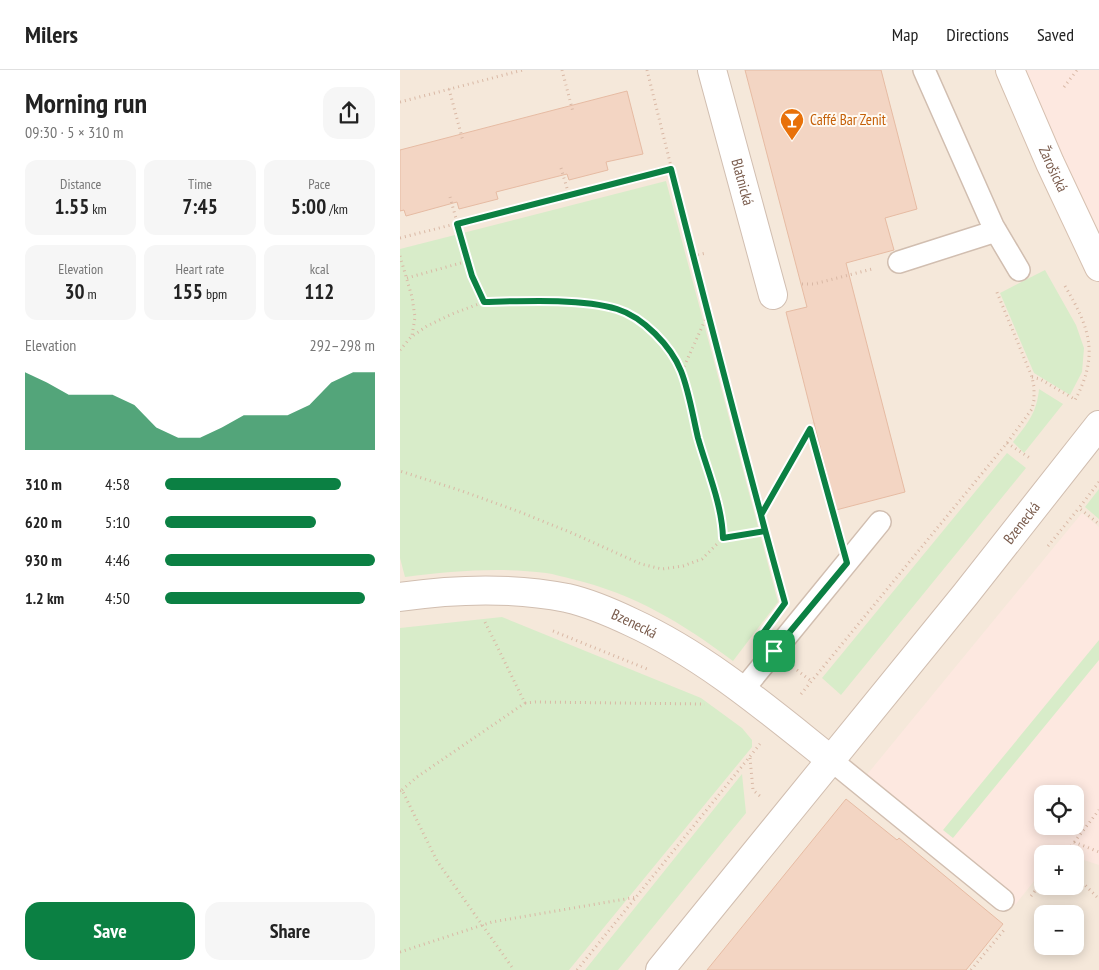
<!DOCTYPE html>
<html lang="en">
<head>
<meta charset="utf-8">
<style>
	body { margin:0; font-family:"PT Sans Narrow",sans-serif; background:#f6f6f6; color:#222; height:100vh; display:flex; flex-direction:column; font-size:19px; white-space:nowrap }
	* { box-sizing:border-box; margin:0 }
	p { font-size:16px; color:#767676 }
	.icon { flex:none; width:28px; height:28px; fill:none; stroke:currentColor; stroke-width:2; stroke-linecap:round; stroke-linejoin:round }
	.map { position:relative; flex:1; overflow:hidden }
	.drawer { display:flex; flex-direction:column; background:#fff; width:400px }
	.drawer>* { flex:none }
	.tools { position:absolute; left:634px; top:715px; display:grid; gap:10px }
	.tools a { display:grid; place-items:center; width:50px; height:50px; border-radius:10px; background:#fff; box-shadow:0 2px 12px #0003; font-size:25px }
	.pin { position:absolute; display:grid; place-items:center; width:42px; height:42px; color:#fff; margin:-21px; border-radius:10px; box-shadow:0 2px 8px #0006 }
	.round { display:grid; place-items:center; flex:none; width:52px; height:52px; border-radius:15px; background:#f6f6f6 }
	.overview { display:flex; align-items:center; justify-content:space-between; height:85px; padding:0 25px }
	h1 { font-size:28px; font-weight:700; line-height:38px }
	.figures { display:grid; grid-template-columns:repeat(3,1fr); gap:8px; height:85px; padding:5px 25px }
	.figures div { display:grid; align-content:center; border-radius:12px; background:#f6f6f6; text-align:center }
	.figures b { font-size:21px; font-weight:700 }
	.figures small { font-size:14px; font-weight:400 }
	.figures p { font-size:14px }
	.chart { height:140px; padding:10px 25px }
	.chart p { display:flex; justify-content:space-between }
	.chart svg { width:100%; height:90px; margin-top:5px; fill:#0b8043; opacity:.7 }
	.button { display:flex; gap:10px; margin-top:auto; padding:10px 25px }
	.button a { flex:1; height:58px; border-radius:15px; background:#0b8043; color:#fff; font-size:20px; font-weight:700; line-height:58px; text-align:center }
	.button a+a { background:#f6f6f6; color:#222 }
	ul { padding:0 25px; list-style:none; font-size:16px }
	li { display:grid; grid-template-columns:80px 60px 1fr; align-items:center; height:38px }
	li i { height:12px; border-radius:6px; background:#0b8043 }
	header { display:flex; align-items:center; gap:30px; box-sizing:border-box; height:70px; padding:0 25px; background:#fff; border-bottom:1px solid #e0e0e0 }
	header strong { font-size:24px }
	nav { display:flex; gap:28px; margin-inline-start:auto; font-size:18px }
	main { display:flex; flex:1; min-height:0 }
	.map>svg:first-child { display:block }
</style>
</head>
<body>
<header>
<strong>Milers</strong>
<nav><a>Map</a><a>Directions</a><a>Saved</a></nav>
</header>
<main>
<section class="drawer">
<div class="overview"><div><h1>Morning run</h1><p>09:30 · 5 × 310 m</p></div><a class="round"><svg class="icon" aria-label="share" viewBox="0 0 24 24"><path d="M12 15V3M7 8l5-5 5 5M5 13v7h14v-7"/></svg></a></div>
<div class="figures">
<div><p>Distance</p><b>1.55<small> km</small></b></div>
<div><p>Time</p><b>7:45</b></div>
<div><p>Pace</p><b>5:00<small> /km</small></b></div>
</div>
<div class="figures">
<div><p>Elevation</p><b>30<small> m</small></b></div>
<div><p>Heart rate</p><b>155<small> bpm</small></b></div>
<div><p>kcal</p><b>112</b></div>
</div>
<div class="chart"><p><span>Elevation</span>292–298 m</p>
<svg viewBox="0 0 160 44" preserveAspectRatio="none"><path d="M0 44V6L10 11L20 17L30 17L40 17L50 22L60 33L70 38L80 38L90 33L100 27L110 27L120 27L130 22L140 11L150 6L160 6V44z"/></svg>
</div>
<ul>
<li><b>310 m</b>4:58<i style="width:84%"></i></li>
<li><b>620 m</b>5:10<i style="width:72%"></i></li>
<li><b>930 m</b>4:46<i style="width:100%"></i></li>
<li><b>1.2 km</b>4:50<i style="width:95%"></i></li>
</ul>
<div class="button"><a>Save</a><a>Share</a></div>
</section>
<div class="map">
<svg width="699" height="900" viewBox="0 0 699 900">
	<rect width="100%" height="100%" fill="#fdf6ec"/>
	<!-- residential -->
	<path fill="#f5e8da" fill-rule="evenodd" d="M 0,0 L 610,0 L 699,197 L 699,900 L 0,900 ZM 642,724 L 675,724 L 675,756 L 642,756 ZM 642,784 L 675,784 L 675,816 L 642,816 ZM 642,844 L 675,844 L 675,876 L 642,876 Z"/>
	<!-- commercial -->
	<path fill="#fde8e0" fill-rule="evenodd" d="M 610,0 L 699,0 L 699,197 Z
		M 682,443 L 699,457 L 699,795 L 675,787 L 675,784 L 667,784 L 659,781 L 656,784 L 642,784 L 642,801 L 615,835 L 465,707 ZM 642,724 L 675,724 L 675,756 L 642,756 Z"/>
	<!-- green -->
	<path fill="#d8ecc9" d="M 266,111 L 378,532 L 333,591 C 282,553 235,524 172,509 C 163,507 154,504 146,503 C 99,497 52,501 5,507 L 0,488 L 0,179 Z
		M 645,200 L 676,255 L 684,278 L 682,302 L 670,325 L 634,303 L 600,223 Z
		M 639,319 L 663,334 L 624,383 L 613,372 C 627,354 637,343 639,319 Z
		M 607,383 L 626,398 L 441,625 L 422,608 Z
		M 699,419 L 699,449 L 685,437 Z
		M 102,547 L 301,628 L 342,658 L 352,670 L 352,677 L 169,900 L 0,900 L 0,558 Z
		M 699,570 L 699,590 L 553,768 L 543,760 Z
		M 342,704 L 346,743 L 218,900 L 185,900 Z"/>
	<!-- building -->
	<path fill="#f3d5c3" stroke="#e6bba3" d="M 345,0 L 481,0 L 517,139 L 485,148 L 494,180 L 446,193 L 505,422 L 436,440 L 386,242 L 407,237 Z
		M 227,21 L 243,84 L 206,92 L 208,100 L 169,110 L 167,104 L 96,122 L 98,129 L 59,139 L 57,132 L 6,146 L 4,140 L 0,141 L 0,80 Z
		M 446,729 L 497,770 L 499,768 L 603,854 L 566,900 L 307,900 Z"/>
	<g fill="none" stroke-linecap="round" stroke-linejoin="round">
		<!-- service casing -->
		<g stroke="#d1beb0" stroke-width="24">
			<path id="service" d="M 524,0 L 593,156 L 619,200
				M 499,192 L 596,161
				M 342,621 L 480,452
				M 431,690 L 603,830"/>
		</g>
		<!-- minor casing -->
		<g stroke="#d1beb0" stroke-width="30">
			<g id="minor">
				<path id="s1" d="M 312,0 L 373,225"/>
				<path id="s2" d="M 0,527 C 55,519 112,517 167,528 C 189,533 210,542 231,552 C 305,586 367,639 431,690"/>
				<path id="s3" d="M 260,900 L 565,525 L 699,355"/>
			</g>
		</g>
		<!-- secondary casing -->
		<g stroke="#d6c0b0" stroke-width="30">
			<g id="secondary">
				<path id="s4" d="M 610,0 L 650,93 L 699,197"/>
			</g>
		</g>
		<!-- path -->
		<path stroke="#d9b8a5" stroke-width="3" stroke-dasharray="1 4" stroke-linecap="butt" d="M 162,0 L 173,42
			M 247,0 L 308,245 L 382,525
			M 664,17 L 677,0
			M 49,19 L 63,71
			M 0,32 L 123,0
			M 161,98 L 169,125
			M 50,127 L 72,206 L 84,232
			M 0,168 L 271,99
			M 0,186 L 12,227 L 15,247 L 12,266
			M 293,186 L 306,183
			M 7,208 L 68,191
			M 402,214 L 414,214 L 472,199
			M 665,216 C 691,260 699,286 674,332
			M 0,280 L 11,267 L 27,256 L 52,244 L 84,232 L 139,232 L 187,233 L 218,239 L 235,248 L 262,270 L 274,287 L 282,302 L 301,379 L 319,441 L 323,468 L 302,489 L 283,496 L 262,499 L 241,494 L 172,463 L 120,442 L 62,421 L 0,401
			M 282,301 L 307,246
			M 632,307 L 640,309 L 676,330
			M 410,359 L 437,457
			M 607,373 L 630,388
			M 699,412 L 679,438 L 699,454
			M 361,444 L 414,353
			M 323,468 L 365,461
			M 648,476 L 679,438
			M 153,561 L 247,599
			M 397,600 L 411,611
			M 401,624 L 607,373 L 632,339 L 634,330 L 634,317 L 632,307 L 596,220
			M 125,633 L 135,632 L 305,634
			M 350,688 L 353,720 L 360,726
			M 2,720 L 17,707 L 125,633 L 85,552
			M 0,721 L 2,720 L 37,791 L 114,900
			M 674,772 L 699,782
			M 665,784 L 699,740
			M 675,805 L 699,829
			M 631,826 L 642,812
			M 0,882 L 92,852 L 237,827
			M 177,900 L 360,674
			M 571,900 L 604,860"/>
		<!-- service -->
		<use href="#service" stroke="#fff" stroke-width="21"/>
		<!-- minor -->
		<use href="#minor" stroke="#fff" stroke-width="28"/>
		<!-- secondary -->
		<use href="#secondary" stroke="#fff" stroke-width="28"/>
	</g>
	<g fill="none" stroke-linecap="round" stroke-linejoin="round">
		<!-- route casing -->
		<g stroke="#fff" stroke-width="10">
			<path id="route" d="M 374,581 L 358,570 L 385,533 C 345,389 308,244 271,99 L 57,154 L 72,206 L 84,232 C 122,231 181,228 217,239 C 243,247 271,276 281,301 C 289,321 293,347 298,368 C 307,400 322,434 323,468 L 365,461 L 361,445 L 410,359 L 447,493 L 374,581"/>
		</g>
		<!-- route -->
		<use href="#route" stroke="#0b8043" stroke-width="6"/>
	</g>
	<!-- icons -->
	<defs>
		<g id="bar-pin" transform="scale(1.25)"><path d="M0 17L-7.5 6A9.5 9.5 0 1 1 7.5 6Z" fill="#e8710a" stroke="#fffaf3"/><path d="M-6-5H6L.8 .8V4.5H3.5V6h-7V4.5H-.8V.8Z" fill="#fff"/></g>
	</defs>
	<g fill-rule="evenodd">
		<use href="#bar-pin" x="392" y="50"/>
	</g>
	<g text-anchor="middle" stroke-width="4" stroke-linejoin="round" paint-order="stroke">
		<!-- food labels -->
		<g font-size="15" fill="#c56008" stroke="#fffaf3" text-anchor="start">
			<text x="410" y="55">Caffé Bar Zenit</text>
		</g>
		<!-- street labels -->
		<g font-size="15" fill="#7a5c4d" stroke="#fffaf3">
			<text dy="5" stroke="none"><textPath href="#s4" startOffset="108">Žarošická</textPath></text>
			<text dy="5" stroke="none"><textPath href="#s1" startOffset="116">Blatnická</textPath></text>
			<text dy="5" stroke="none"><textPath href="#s3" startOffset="575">Bzenecká</textPath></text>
			<text dy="5" stroke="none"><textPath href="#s2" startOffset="240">Bzenecká</textPath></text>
		</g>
	</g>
</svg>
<div class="tools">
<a><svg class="icon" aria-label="locate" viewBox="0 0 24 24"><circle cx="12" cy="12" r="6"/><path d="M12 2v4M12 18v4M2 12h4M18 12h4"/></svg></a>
<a>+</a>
<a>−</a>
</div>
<div class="pin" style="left:374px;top:581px;background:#1e9e55"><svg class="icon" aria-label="arrive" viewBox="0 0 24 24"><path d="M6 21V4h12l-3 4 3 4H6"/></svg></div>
</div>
</main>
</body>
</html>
